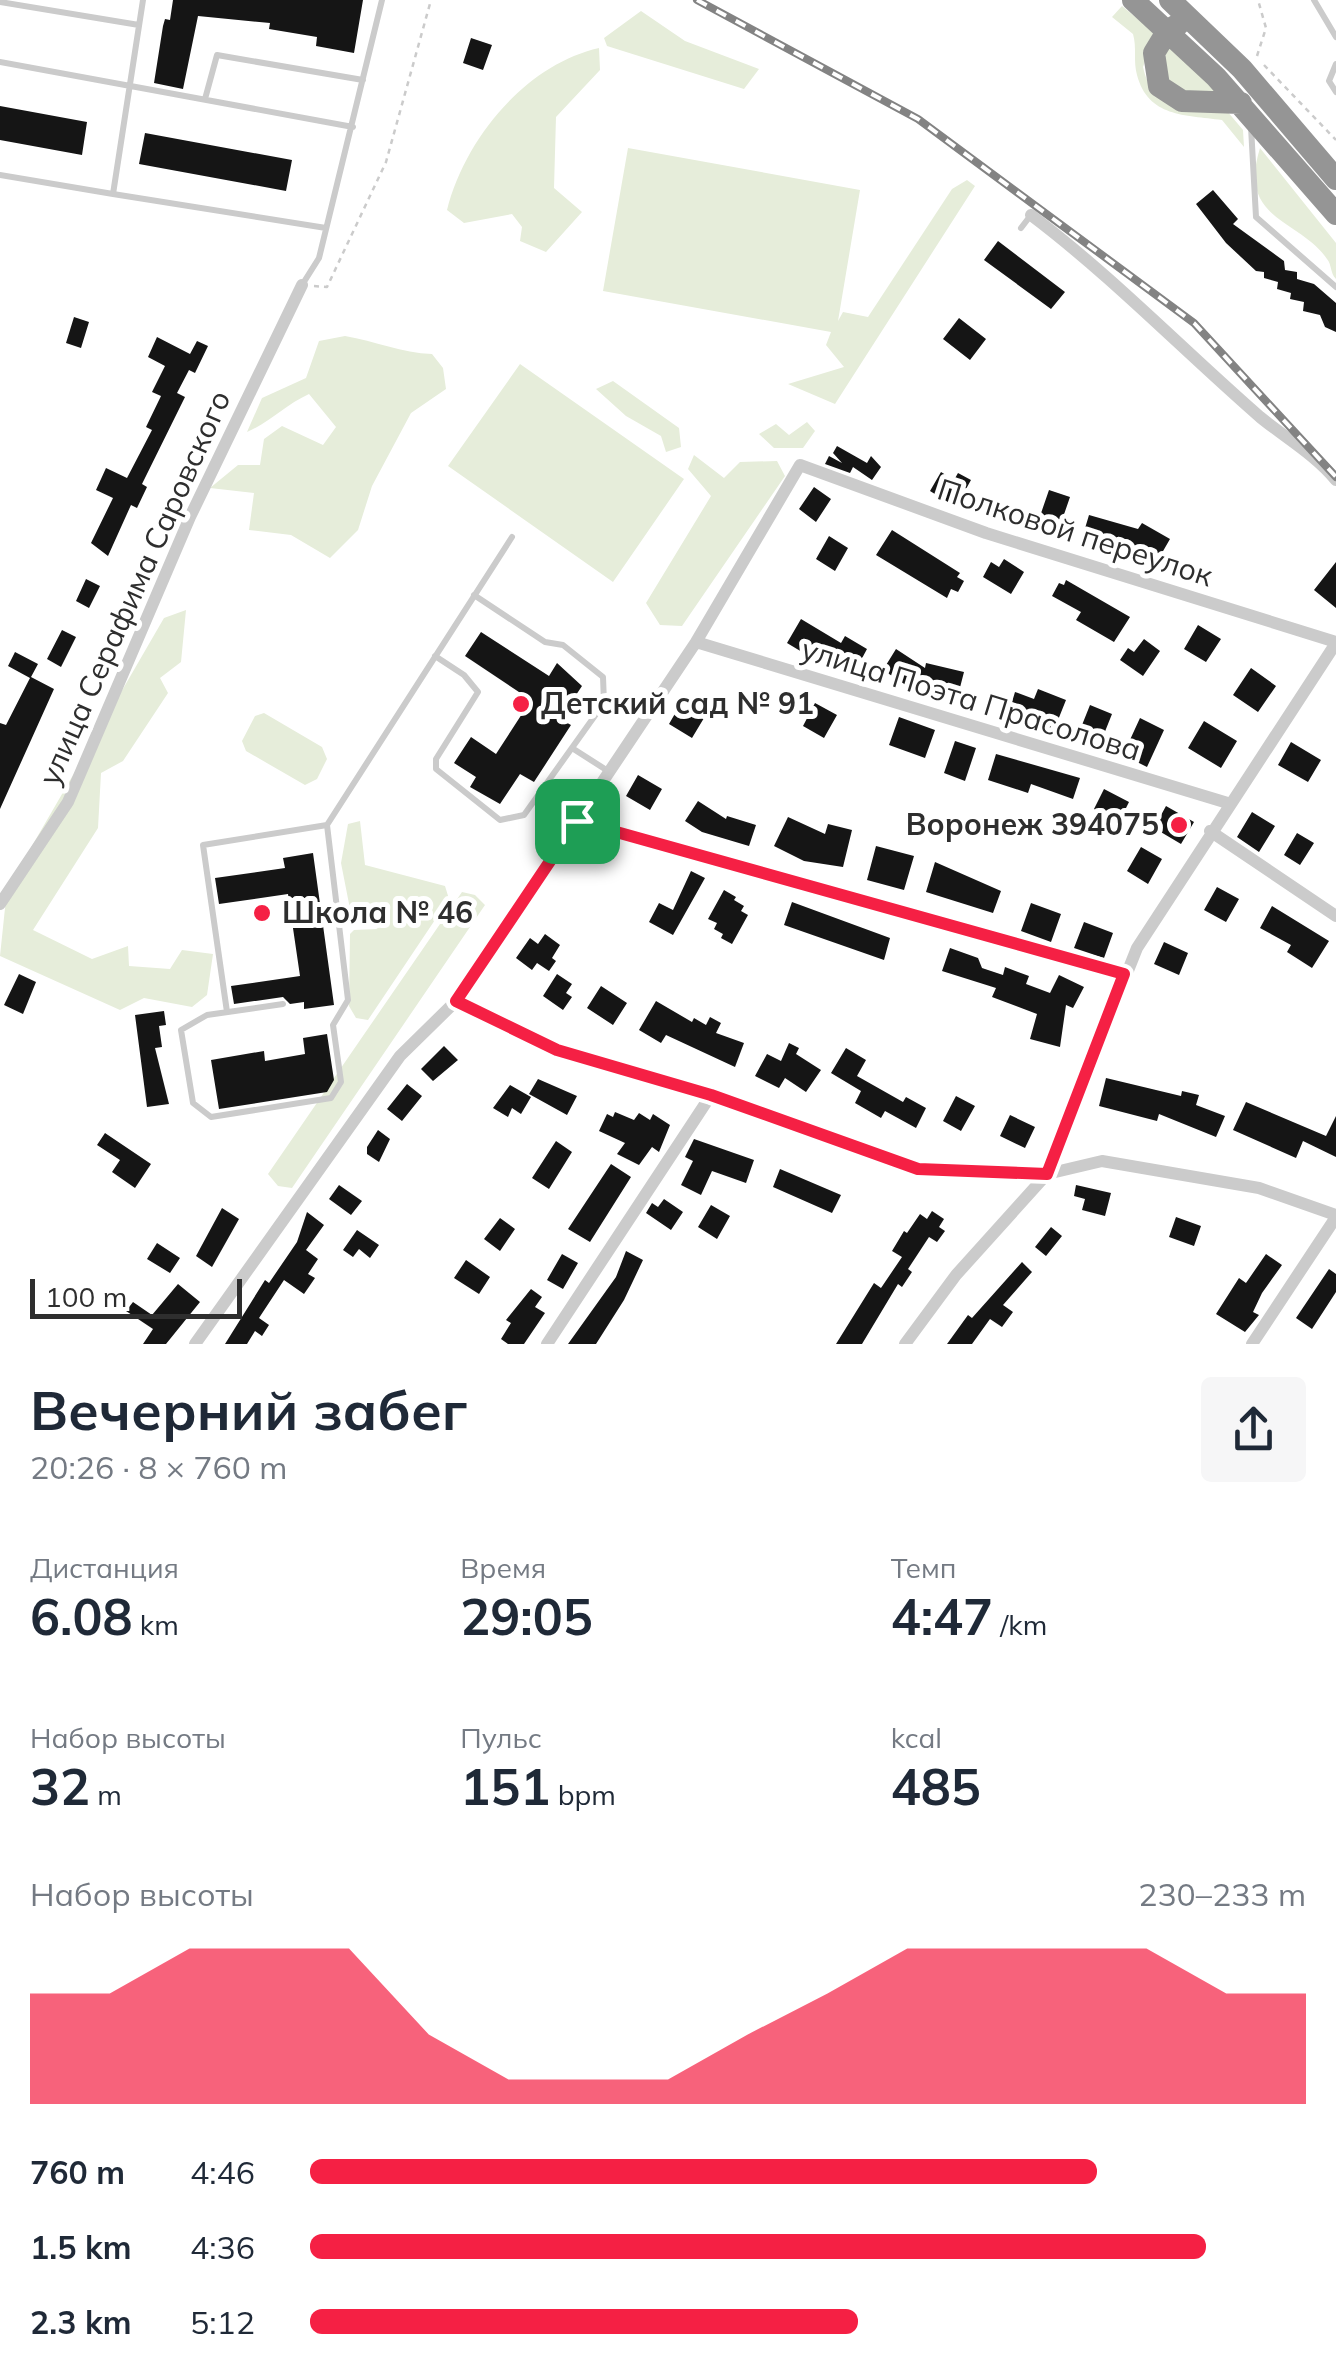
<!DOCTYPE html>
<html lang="ru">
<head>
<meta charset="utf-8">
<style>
	body { margin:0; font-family:Mulish,sans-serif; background:#f6f6f7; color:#1f2937; height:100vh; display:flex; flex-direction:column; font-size:38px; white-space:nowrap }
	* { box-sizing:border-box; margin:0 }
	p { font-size:32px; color:#747a83 }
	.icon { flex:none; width:55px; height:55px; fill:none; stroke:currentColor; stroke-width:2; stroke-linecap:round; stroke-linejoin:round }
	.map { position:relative; height:1344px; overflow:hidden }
	.sheet { display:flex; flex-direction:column; background:#fff; flex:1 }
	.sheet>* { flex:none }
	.scale { position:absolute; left:30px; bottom:25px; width:212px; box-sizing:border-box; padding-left:10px; border:5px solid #2e2e2e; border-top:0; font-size:28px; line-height:35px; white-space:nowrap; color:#2e2e2e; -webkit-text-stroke:8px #fff; paint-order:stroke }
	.pin { position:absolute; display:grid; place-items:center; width:85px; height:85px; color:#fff; margin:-42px; border-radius:20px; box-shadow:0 5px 15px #0006 }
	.round { display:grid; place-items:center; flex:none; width:105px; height:105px; border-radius:10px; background:#f6f6f7 }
	.summary { display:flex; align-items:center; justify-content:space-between; height:170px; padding:0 30px }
	h1 { font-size:55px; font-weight:700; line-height:75px }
	.stats { display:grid; grid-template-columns:repeat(3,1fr); gap:15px; height:170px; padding:10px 30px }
	.stats div { display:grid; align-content:center }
	.stats b { font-size:50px; font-weight:700 }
	.stats small { font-size:28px; font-weight:400 }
	.stats p { font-size:28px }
	.chart { height:280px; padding:20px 30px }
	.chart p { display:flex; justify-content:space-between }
	.chart svg { width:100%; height:180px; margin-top:10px; fill:#f52044; opacity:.7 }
	ul { padding:0 30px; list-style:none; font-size:32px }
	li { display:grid; grid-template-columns:160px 120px 1fr; align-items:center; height:75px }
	li i { height:25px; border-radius:12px; background:#f52044 }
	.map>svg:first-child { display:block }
</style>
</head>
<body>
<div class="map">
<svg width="1336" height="1344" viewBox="0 0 1336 1344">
	<rect width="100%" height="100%" fill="#fff"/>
	<!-- green -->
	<path fill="#e6edda" d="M 1122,6 L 1155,33 L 1143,67 C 1153,112 1188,109 1227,111 L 1243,130 L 1244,147 L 1222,120 C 1185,115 1148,117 1137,75 C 1133,61 1137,48 1133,34 L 1112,17 Z
		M 641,11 L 685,41 L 759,69 L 744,89 L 607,46 L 604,38 Z
		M 1168,43 L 1222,94 L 1189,94 L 1161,76 Z
		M 599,48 L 600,70 L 556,117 L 554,188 L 582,212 L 546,252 L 520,241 L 522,227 L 512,214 L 464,223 L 447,210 C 465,139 525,65 599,48 Z
		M 628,148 L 860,190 L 838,321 L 843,312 L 868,317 L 952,189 L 967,180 L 975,186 L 835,404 L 788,384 L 844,367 L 826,345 L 831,332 L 603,291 Z
		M 1260,148 L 1336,243 L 1336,279 C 1330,273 1332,265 1327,259 C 1300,219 1237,221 1260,148 Z
		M 345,336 C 375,341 402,353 432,354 L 443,368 L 446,389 L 411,413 L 372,486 L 358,530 L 330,558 L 291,535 L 249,530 L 254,493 L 210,488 L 238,465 L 260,465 L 264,439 L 282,426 L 323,445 L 336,427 L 309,394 C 285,405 272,421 247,432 L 262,398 L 306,378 L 319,341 Z
		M 520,364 L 684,479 L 613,582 L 448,466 Z
		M 613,381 L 679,428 L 681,447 L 666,452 L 661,436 L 626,416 L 596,389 Z
		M 807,422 L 815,431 L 803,448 L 774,448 L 759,434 L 776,424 L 789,435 Z
		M 694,455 L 724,478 L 740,462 L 777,461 L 785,476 L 682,626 L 660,625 L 646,603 L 711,496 L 688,469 Z
		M 186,610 L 181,662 L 160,678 L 168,693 L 123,761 L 101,773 L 98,828 L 33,930 L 92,959 L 128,946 L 129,966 L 170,969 L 182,950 L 213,954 L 207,995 L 192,1007 L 144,998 L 120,1010 L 0,956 L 7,889 L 164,618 Z
		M 264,713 L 322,747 L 327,759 L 317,779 L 305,785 L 246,751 L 242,741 L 255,716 Z
		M 360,821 L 365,865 L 445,886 L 449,899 L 368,1020 L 356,1018 L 349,1006 L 350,934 L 354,930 L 378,929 L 351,914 L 341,863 L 348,824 Z
		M 462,892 L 475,895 L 485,905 L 292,1188 L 278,1186 L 268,1174 Z"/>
	<!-- building -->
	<path fill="#151515" d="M 173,0 L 363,0 L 354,53 L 316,46 L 317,37 L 269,29 L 270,23 L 198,16 L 183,89 L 154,83 L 163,26 L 165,19 L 170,20 Z
		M 471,38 L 492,45 L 483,70 L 463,63 Z
		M 0,106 L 87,122 L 82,155 L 0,140 Z
		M 145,133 L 292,160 L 286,191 L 139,164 Z
		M 1213,190 L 1238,219 L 1233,224 L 1284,261 L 1285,270 L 1297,272 L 1297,279 L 1314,284 L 1336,303 L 1336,332 L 1325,327 L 1320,315 L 1303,311 L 1304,302 L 1290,299 L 1291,293 L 1277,289 L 1278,282 L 1264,278 L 1264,272 L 1256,271 L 1226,243 L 1196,204 Z
		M 998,241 L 1065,292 L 1051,309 L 984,260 Z
		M 74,317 L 89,322 L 81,348 L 66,343 Z
		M 959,318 L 986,339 L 970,360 L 943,339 Z
		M 157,337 L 190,354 L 197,341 L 208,346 L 195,373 L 189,370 L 177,393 L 185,397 L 142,484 L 147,487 L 137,508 L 131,505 L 108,556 L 91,543 L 113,498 L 96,490 L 106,468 L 127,478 L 152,430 L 146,427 L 161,396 L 152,392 L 165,366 L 148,357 Z
		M 837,446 L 867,463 L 871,456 L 881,467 L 872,480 L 853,467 L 850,473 L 825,464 L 829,456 L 842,463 L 833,453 Z
		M 941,472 L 954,480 L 958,473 L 971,480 L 956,507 L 930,491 Z
		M 814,487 L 831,499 L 816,522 L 799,509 Z
		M 1049,490 L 1070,497 L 1060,526 L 1039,519 Z
		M 1089,515 L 1138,529 L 1142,523 L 1170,539 L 1155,565 L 1115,542 L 1111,554 L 1080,545 Z
		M 892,530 L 960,573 L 957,577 L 964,581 L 958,592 L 951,589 L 947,598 L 876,555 Z
		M 829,536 L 848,548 L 835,571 L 816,559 Z
		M 1004,559 L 1024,572 L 1011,594 L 983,577 L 991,562 L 999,567 Z
		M 1336,562 L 1336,608 L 1314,590 Z
		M 86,579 L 100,586 L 89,608 L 76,601 Z
		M 1066,580 L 1130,617 L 1114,642 L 1076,620 L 1081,612 L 1052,596 L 1059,583 L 1064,585 Z
		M 801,619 L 841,643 L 845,636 L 867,649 L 853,675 L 838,668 L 842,662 L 818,649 L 812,658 L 787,643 Z
		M 1198,625 L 1221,639 L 1206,662 L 1184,649 Z
		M 62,630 L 76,637 L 61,667 L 47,659 Z
		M 481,632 L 549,676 L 557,663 L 582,686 L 560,719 L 571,725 L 534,782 L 520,774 L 500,804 L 470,787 L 476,777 L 454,763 L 471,737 L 496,754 L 531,700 L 465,656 Z
		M 1144,639 L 1160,651 L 1143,676 L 1120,660 L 1128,648 L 1134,652 Z
		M 896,649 L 925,668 L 926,663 L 964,672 L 956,703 L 918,693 L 883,670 Z
		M 15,652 L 38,664 L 31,677 L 54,689 L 0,809 L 0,723 L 6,725 L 30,678 L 8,666 Z
		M 1251,668 L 1276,686 L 1258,712 L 1233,695 Z
		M 1038,689 L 1066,700 L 1054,730 L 1009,712 L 1015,692 L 1034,699 Z
		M 684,698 L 707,713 L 692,738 L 669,724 Z
		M 815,703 L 837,715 L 824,738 L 803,726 Z
		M 1090,705 L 1112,714 L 1098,749 L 1076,740 Z
		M 899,717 L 935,730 L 925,758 L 889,745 Z
		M 1140,718 L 1164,730 L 1147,767 L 1123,755 Z
		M 1204,721 L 1237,741 L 1221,768 L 1188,748 Z
		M 955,741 L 976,748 L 965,781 L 944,773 Z
		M 1291,742 L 1321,760 L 1308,782 L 1278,765 Z
		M 996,754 L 1080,778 L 1073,799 L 1031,784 L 1028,793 L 988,780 Z
		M 638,775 L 662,789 L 650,810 L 626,796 Z
		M 1104,789 L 1129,802 L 1119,822 L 1094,809 Z
		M 698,801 L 726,819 L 727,816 L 756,825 L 749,846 L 702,832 L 685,821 Z
		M 1166,806 L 1194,822 L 1181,844 L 1154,828 Z
		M 1252,812 L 1275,826 L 1259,852 L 1237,837 Z
		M 788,817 L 825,834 L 828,824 L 852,830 L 843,867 L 804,861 L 774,846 Z
		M 1297,833 L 1314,843 L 1300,865 L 1284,855 Z
		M 876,846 L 914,856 L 904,890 L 867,880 Z
		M 1141,847 L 1162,859 L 1148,884 L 1127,871 Z
		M 313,853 L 334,1005 L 304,1009 L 304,1002 L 290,1004 L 283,997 L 234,1004 L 231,986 L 300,976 L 288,894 L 219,904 L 215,878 L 285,868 L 283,858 Z
		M 935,862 L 1001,891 L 993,913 L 926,892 Z
		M 691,871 L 705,878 L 673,935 L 649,922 L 659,903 L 673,910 Z
		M 1217,887 L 1239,899 L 1226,922 L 1204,910 Z
		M 724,890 L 736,897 L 734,900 L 744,906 L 741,911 L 748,915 L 732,944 L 721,938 L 723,934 L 714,929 L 717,923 L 708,919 Z
		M 792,902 L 890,938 L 884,960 L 784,925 Z
		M 1031,903 L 1061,914 L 1051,942 L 1021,931 Z
		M 1272,906 L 1329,941 L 1312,968 L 1287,952 L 1291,945 L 1260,928 Z
		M 1084,922 L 1113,933 L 1104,958 L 1074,948 Z
		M 545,934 L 560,945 L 552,958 L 556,961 L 549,971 L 537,963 L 532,970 L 516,958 L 530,938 L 538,944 Z
		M 1164,942 L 1188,953 L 1179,975 L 1154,964 Z
		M 950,948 L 978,958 L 982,968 L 1003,975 L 1005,967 L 1029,976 L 1026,984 L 1050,993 L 1059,975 L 1084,987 L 1073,1008 L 1066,1005 L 1060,1047 L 1030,1039 L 1037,1014 L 992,997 L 996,988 L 942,971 Z
		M 19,974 L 36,982 L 23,1014 L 4,1005 Z
		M 557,974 L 572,984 L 566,993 L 572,997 L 563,1010 L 543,996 Z
		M 601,986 L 627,1003 L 613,1025 L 587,1008 Z
		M 656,1001 L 692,1022 L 694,1018 L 706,1025 L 710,1017 L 721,1023 L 716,1033 L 744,1043 L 735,1067 L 666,1035 L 661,1043 L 639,1030 Z
		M 164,1011 L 166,1025 L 159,1026 L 162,1047 L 155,1048 L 169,1104 L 147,1107 L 135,1015 Z
		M 327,1034 L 334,1080 L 327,1092 L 219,1109 L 211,1060 L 264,1051 L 265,1061 L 305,1054 L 303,1038 Z
		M 789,1043 L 799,1048 L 796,1054 L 821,1070 L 806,1092 L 785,1078 L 779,1088 L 755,1076 L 767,1054 L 781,1061 Z
		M 444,1046 L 458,1060 L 433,1081 L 421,1069 Z
		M 846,1048 L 866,1060 L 857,1076 L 903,1102 L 906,1097 L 926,1108 L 916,1128 L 885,1111 L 881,1118 L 855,1103 L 861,1091 L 831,1073 Z
		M 1106,1078 L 1181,1096 L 1182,1091 L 1199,1095 L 1196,1105 L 1225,1116 L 1216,1137 L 1159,1114 L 1157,1121 L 1099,1106 Z
		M 538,1079 L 577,1096 L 567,1115 L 529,1094 Z
		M 407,1084 L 422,1096 L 402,1121 L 387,1109 Z
		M 510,1085 L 531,1097 L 521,1114 L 512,1108 L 508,1117 L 493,1108 Z
		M 956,1096 L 975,1106 L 961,1131 L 943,1121 Z
		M 1246,1102 L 1326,1136 L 1336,1116 L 1336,1157 L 1303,1141 L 1296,1158 L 1233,1130 Z
		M 615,1112 L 634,1120 L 639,1113 L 650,1120 L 653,1114 L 670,1125 L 659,1152 L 652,1147 L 639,1165 L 617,1154 L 625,1143 L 599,1131 L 607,1114 L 613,1117 Z
		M 1010,1115 L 1035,1127 L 1025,1148 L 1000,1136 Z
		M 378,1130 L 390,1139 L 379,1162 L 367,1154 L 367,1147 Z
		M 105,1133 L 151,1164 L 135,1188 L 112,1172 L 120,1160 L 97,1145 Z
		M 694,1139 L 754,1160 L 746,1183 L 712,1171 L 701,1195 L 681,1185 L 693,1161 L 685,1157 Z
		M 556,1141 L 572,1152 L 549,1189 L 532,1178 Z
		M 611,1164 L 631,1177 L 590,1242 L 568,1229 Z
		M 780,1169 L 841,1195 L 832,1213 L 773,1187 Z
		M 339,1185 L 362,1201 L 351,1215 L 329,1199 Z
		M 1076,1185 L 1111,1193 L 1105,1216 L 1082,1210 L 1085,1199 L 1074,1196 Z
		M 664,1199 L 683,1212 L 671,1230 L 646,1213 L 652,1203 L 658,1207 Z
		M 711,1205 L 730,1216 L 717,1239 L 698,1227 Z
		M 222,1208 L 239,1219 L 212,1267 L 196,1256 Z
		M 932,1211 L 944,1219 L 939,1227 L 945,1231 L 937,1242 L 929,1237 L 908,1269 L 912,1272 L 902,1287 L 898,1284 L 862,1344 L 836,1344 L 874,1283 L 881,1288 L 902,1257 L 892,1251 L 904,1231 L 907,1233 L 920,1214 L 927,1219 Z
		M 307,1212 L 324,1225 L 306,1250 L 318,1259 L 308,1274 L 315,1278 L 304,1294 L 284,1280 L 259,1318 L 269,1325 L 262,1336 L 255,1331 L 247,1344 L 225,1344 L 265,1280 L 269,1283 L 297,1242 Z
		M 1176,1217 L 1201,1226 L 1194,1246 L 1169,1237 Z
		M 500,1218 L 515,1229 L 500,1251 L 484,1239 Z
		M 1051,1227 L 1062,1236 L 1046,1256 L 1035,1247 Z
		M 357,1230 L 379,1245 L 370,1258 L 359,1249 L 353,1257 L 343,1250 Z
		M 157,1243 L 180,1258 L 170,1273 L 147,1259 Z
		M 626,1251 L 643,1260 L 624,1300 L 596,1344 L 568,1344 L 616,1277 Z
		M 562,1254 L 578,1263 L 563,1289 L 547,1280 Z
		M 1266,1254 L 1282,1265 L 1262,1293 L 1253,1312 L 1259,1315 L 1245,1332 L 1216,1314 L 1239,1278 L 1246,1283 Z
		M 466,1260 L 490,1277 L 479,1294 L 454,1278 Z
		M 1022,1262 L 1032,1272 L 1003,1305 L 1013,1312 L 1002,1327 L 990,1319 L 972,1344 L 947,1344 L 968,1315 L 972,1318 Z
		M 1329,1269 L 1336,1274 L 1336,1292 L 1312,1329 L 1296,1318 Z
		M 178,1284 L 200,1302 L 166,1344 L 143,1344 L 153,1329 L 126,1311 L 133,1302 L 152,1315 Z
		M 531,1289 L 542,1297 L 535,1307 L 545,1313 L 524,1344 L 508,1344 L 501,1339 L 511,1323 L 506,1320 Z"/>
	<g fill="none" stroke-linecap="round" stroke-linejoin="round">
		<!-- path -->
		<path stroke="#cbcbcb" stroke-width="2.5" stroke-dasharray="5 5" stroke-linecap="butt" d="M 1257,56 L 1266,28 L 1258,0
			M 1264,65 L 1336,140
			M 314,286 L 327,287 L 386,162 L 431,0"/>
		<!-- lane -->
		<path stroke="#cbcbcb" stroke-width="6" d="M 143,0 L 113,194 L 326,228
			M 1314,0 L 1336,37
			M 0,2 L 139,25
			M 0,62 L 353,127
			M 1336,64 L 1329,81 L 1336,92
			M 205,99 L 217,55 L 363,80
			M 1251,127 L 1256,217 L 1336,287
			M 0,175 L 113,194
			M 1021,228 L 1031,215
			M 302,285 L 319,258 L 382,0
			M 435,656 L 464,675 L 478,692 L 436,759 L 436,769 L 500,820 L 524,815 L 604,703 L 603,677 L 563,645 L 545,642 L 474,595
			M 572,748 L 608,771
			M 283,1004 L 207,1015 L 181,1030 L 193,1103 L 211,1117 L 331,1098 L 341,1082 L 333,1025 L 348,1000 L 327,825 L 512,537
			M 227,1012 L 203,845 L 327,825"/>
		<!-- street -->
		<path stroke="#cbcbcb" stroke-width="12" d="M 1031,215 C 1113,277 1183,350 1260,417 C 1287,439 1314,454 1336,480
			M 696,642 L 1231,804
			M 577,821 L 1124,974
			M 1210,831 L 1336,916
			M 0,904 L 68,802 L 190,517 L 302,285
			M 456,1001 L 696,642 L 800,465 L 986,533 L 1336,642
			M 195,1344 L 400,1056 L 456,1001 L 557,1050 L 711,1095 L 918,1169 L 1047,1174 L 1102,1161 L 1259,1188 L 1336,1215
			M 547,1344 L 711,1095
			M 905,1344 L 956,1275 L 1047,1174 L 1137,948 L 1336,643
			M 1252,1344 L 1336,1217"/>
		<!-- highway -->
		<path stroke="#959595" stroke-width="22" d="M 1133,0 L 1216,77 L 1336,214
			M 1170,0 L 1242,69 L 1336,179
			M 1179,24 L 1168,30 L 1154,53 L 1159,86 L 1182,101 L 1241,103"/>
		<!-- rail casing -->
		<g stroke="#838383" stroke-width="8">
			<path id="rail" d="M 697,0 L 918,119 L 1194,323 L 1336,477"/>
		</g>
		<!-- rail -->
		<use href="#rail" stroke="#fff" stroke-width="4" stroke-dasharray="11" stroke-linecap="butt"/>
	</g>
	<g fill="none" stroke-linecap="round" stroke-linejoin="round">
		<!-- route casing -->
		<g stroke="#fff" stroke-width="20">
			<path id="route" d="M 577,821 L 1124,974 L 1047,1174 L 918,1169 L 711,1095 L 557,1050 L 456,1001 Z"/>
		</g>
		<!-- route -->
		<use href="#route" stroke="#f52044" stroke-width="12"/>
	</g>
	<!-- markers -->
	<g fill="#f52044" stroke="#fff" stroke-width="4">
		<circle cx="521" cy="704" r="10"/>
		<circle cx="1179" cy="825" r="10"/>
		<circle cx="262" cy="913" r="10"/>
	</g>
	<g text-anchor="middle" stroke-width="10" stroke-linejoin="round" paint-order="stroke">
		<!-- street labels -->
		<g font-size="30" fill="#2e2e2e" stroke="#fff">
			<text transform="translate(1075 533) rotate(18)" y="10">Полковой переулок</text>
			<text transform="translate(135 588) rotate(-66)" y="10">улица Серафима Саровского</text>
			<text transform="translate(971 700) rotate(17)" y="10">улица Поэта Прасолова</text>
		</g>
		<!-- poi labels -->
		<g font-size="30" font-weight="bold" fill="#2e2e2e" stroke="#fff" text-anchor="start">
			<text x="541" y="714">Детский сад № 91</text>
			<text x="1159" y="835" text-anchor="end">Воронеж 394075</text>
			<text x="282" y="923">Школа № 46</text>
		</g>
	</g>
</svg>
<div class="scale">100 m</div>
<div class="pin" style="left:577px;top:821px;background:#1e9e55"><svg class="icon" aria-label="arrive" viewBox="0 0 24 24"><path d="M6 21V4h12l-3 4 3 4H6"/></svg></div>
</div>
<section class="sheet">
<div class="summary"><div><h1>Вечерний забег</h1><p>20:26 · 8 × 760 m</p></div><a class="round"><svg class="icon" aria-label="share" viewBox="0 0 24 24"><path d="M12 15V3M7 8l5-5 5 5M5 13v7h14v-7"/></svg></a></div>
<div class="stats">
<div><p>Дистанция</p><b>6.08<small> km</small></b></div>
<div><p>Время</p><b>29:05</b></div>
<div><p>Темп</p><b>4:47<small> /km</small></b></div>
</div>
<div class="stats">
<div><p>Набор высоты</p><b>32<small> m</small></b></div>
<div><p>Пульс</p><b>151<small> bpm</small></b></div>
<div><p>kcal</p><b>485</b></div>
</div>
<div class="chart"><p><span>Набор высоты</span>230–233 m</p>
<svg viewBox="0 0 160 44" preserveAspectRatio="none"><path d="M0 44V17L10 17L20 6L30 6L40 6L50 27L60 38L70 38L80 38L90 27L100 17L110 6L120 6L130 6L140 6L150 17L160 17V44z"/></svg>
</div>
<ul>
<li><b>760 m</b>4:46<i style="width:79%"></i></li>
<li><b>1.5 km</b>4:36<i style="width:90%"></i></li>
<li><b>2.3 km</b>5:12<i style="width:55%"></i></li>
</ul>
</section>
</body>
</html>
